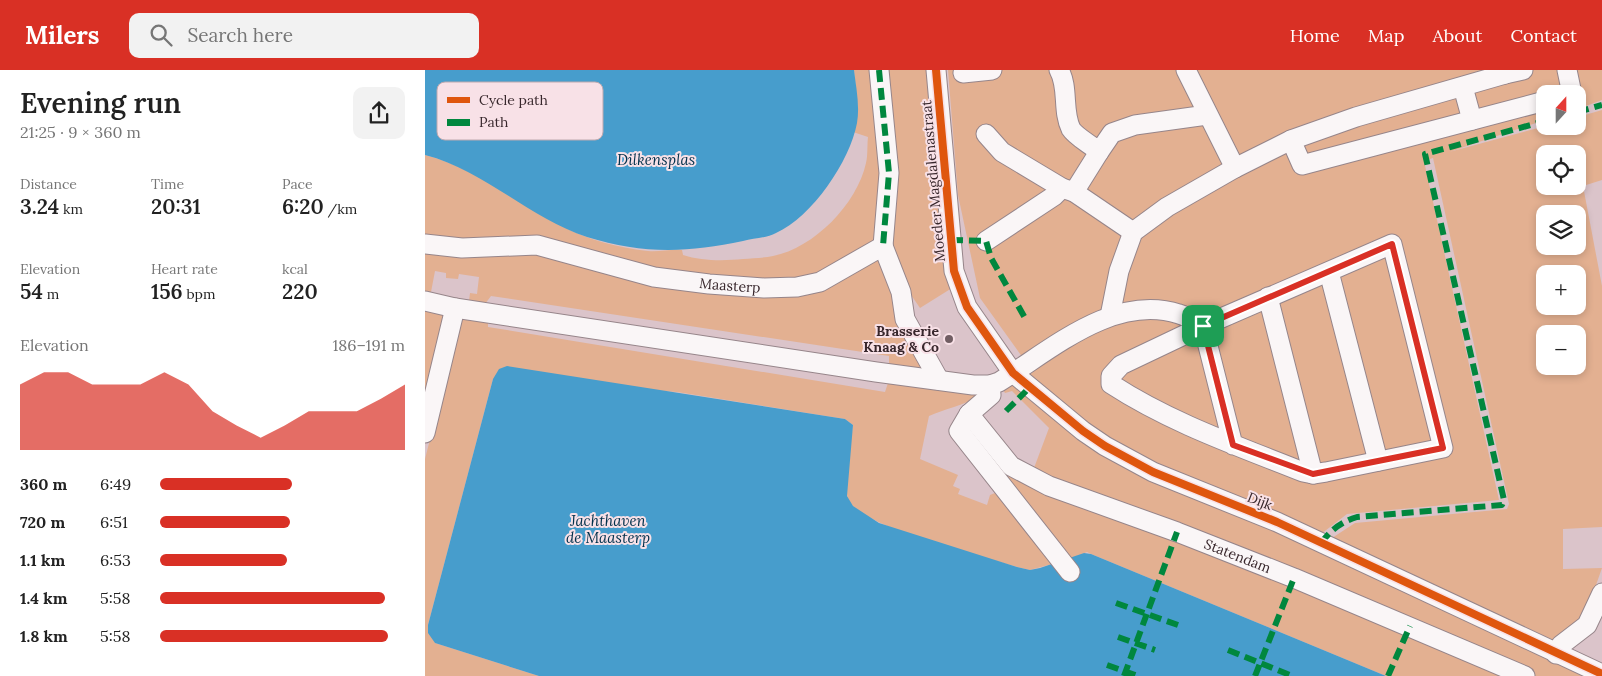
<!DOCTYPE html>
<html lang="en">
<head>
<meta charset="utf-8">
<style>
	body { margin:0; font-family:Lora,serif; background:#f2f2f2; color:#222; height:100vh; display:flex; flex-direction:column; font-size:19px; white-space:nowrap }
	* { box-sizing:border-box; margin:0 }
	p { font-size:16px; color:#767676 }
	.icon { flex:none; width:28px; height:28px; fill:none; stroke:currentColor; stroke-width:2; stroke-linecap:round; stroke-linejoin:round }
	.map { position:relative; flex:1; overflow:hidden }
	.sheet { display:flex; flex-direction:column; background:#fff; width:425px }
	.sheet>* { flex:none }
	.needle { width:32px; rotate:21deg }
	.tools { position:absolute; left:1111px; top:15px; display:grid; gap:10px }
	.tools a { display:grid; place-items:center; width:50px; height:50px; border-radius:10px; background:#fff; box-shadow:0 2px 8px #0003; font-size:25px }
	.pin { position:absolute; display:grid; place-items:center; width:42px; height:42px; color:#fff; margin:-21px; border-radius:10px; box-shadow:0 2px 8px #0006 }
	.round { display:grid; place-items:center; flex:none; width:52px; height:52px; border-radius:10px; background:#f2f2f2 }
	.overview { display:flex; align-items:center; justify-content:space-between; height:85px; padding:0 20px }
	h1 { font-size:28px; font-weight:600; line-height:38px }
	.figures { display:grid; grid-template-columns:repeat(3,1fr); gap:8px; height:85px; padding:5px 20px }
	.figures div { display:grid; align-content:center }
	.figures b { font-size:21px; font-weight:600 }
	.figures small { font-size:14px; font-weight:400 }
	.figures p { font-size:14px }
	.chart { height:140px; padding:10px 20px }
	.chart p { display:flex; justify-content:space-between }
	.chart svg { width:100%; height:90px; margin-top:5px; fill:#d93025; opacity:.7 }
	ul { padding:0 20px; list-style:none; font-size:16px }
	li { display:grid; grid-template-columns:80px 60px 1fr; align-items:center; height:38px }
	li i { height:12px; border-radius:6px; background:#d93025 }
	header { display:flex; align-items:center; gap:30px; box-sizing:border-box; height:70px; padding:0 25px; background:#d93025; color:#fff }
	header strong { font-size:24px }
	nav { display:flex; gap:28px; margin-inline-start:auto; font-size:18px }
	.search { width:350px; height:45px; background:#f2f2f2; display:flex; align-items:center; gap:12px; box-sizing:border-box; padding:0 18px; border-radius:10px; color:#767676; font-size:19px }
	main { display:flex; flex:1; min-height:0 }
	.map>svg:first-child { display:block }
</style>
</head>
<body>
<header>
<strong>Milers</strong>
<div class="search"><svg class="icon" aria-label="search" viewBox="0 0 24 24"><circle cx="10" cy="10" r="6"/><path d="M15 15l6 6"/></svg>Search here</div>
<nav><a>Home</a><a>Map</a><a>About</a><a>Contact</a></nav>
</header>
<main>
<section class="sheet">
<div class="overview"><div><h1>Evening run</h1><p>21:25 · 9 × 360 m</p></div><a class="round"><svg class="icon" aria-label="share" viewBox="0 0 24 24"><path d="M12 15V3M7 8l5-5 5 5M5 13v7h14v-7"/></svg></a></div>
<div class="figures">
<div><p>Distance</p><b>3.24<small> km</small></b></div>
<div><p>Time</p><b>20:31</b></div>
<div><p>Pace</p><b>6:20<small> /km</small></b></div>
</div>
<div class="figures">
<div><p>Elevation</p><b>54<small> m</small></b></div>
<div><p>Heart rate</p><b>156<small> bpm</small></b></div>
<div><p>kcal</p><b>220</b></div>
</div>
<div class="chart"><p><span>Elevation</span>186–191 m</p>
<svg viewBox="0 0 160 44" preserveAspectRatio="none"><path d="M0 44V12L10 6L20 6L30 12L40 12L50 12L60 6L70 12L80 25L90 32L100 38L110 32L120 25L130 25L140 25L150 19L160 12V44z"/></svg>
</div>
<ul>
<li><b>360 m</b>6:49<i style="width:54%"></i></li>
<li><b>720 m</b>6:51<i style="width:53%"></i></li>
<li><b>1.1 km</b>6:53<i style="width:52%"></i></li>
<li><b>1.4 km</b>5:58<i style="width:92%"></i></li>
<li><b>1.8 km</b>5:58<i style="width:93%"></i></li>
</ul>
</section>
<div class="map">
<svg width="1177" height="606" viewBox="0 0 1177 606">
	<rect width="100%" height="100%" fill="#dbc4ca"/>
	<!-- green -->
	<path fill="#e3b091" fill-rule="evenodd" d="M 429,0 L 448,0 L 458,97 L 453,173 L 414,201 L 353,215 L 0,171 L 0,85 C 51,98 93,133 139,157 C 163,170 195,178 223,181 C 234,182 246,179 257,180 L 258,185 C 276,191 299,191 318,189 C 328,188 339,188 348,186 C 389,178 432,134 441,93 C 443,85 442,75 443,67 L 428,62 L 433,40 Z
		M 460,0 L 505,0 L 527,218 L 495,238 L 484,222 L 465,182 Z
		M 523,0 L 1177,0 L 1177,30 L 1153,39 L 1152,24 L 1120,24 L 1120,50 L 1024,82 L 1120,56 L 1152,56 L 1153,47 L 1177,40 L 1177,110 L 1158,116 L 1177,216 L 1177,457 L 1138,459 L 1138,499 L 1177,498 L 1159,549 L 1128,570 L 907,468 L 930,453 L 1082,439 L 1084,434 L 1008,88 L 999,91 L 1074,430 L 922,444 L 896,464 L 695,379 L 603,306 L 608,302 L 555,228 L 533,125 ZM 1120,84 L 1152,84 L 1152,116 L 1120,116 ZM 1120,144 L 1152,144 L 1152,176 L 1120,176 ZM 1120,204 L 1152,204 L 1152,236 L 1120,236 ZM 1120,264 L 1152,264 L 1152,296 L 1120,296 Z
		M 0,176 L 86,177 L 344,219 L 452,185 L 502,300 L 464,297 L 464,286 L 66,226 L 60,234 L 44,231 L 45,223 L 52,224 L 54,207 L 34,204 L 33,209 L 21,208 L 21,203 L 10,201 L 6,222 L 0,223 Z
		M 0,235 L 22,241 L 0,333 Z
		M 36,247 L 63,247 L 63,257 L 460,322 L 464,310 L 552,324 L 554,327 C 538,335 520,339 504,346 L 495,389 L 533,405 L 528,416 L 535,419 L 533,424 L 562,435 L 565,425 L 575,421 L 631,493 L 605,500 L 592,497 C 560,487 437,457 424,431 C 416,416 426,373 428,355 L 420,349 L 252,322 L 68,309 L 3,555 L 10,573 L 114,606 L 0,606 L 0,389 Z
		M 583,315 L 591,315 L 639,356 L 841,455 L 1174,606 L 961,606 L 666,484 L 662,482 L 642,490 L 579,408 L 586,403 L 606,406 L 624,358 L 587,321 L 580,323 L 577,318 Z"/>
	<!-- water -->
	<path fill="#479dcc" d="M 0,0 L 429,0 C 431,17 435,36 432,53 C 425,91 387,147 351,163 C 342,168 329,168 318,171 C 262,183 216,184 162,167 C 104,148 59,100 0,85 Z
		M 82,296 L 420,349 L 428,355 L 422,426 L 428,436 L 454,453 L 592,497 L 605,500 L 615,498 L 659,483 L 666,484 L 961,606 L 114,606 L 10,573 L 3,563 L 3,555 L 68,309 L 74,299 Z"/>
	<g fill="none" stroke-linecap="round" stroke-linejoin="round">
		<!-- minor casing -->
		<g stroke="#96858a" stroke-width="21">
			<g id="minor">
				<path d="M 454,0 L 464,103 L 458,176"/>
				<path d="M 511,0 L 529,201 L 542,237 L 588,303 L 658,361 L 680,376 L 728,402 L 852,452 L 1177,604"/>
				<path d="M 634,0 C 644,17 637,41 646,59 C 651,67 667,75 674,82 L 687,63 L 710,55 L 782,45"/>
				<path d="M 761,0 L 810,98"/>
				<path d="M 1142,0 L 1147,24"/>
				<path d="M 538,3 L 567,0"/>
				<path d="M 1080,4 L 1098,0"/>
				<path d="M 1038,17 L 1047,50"/>
				<path d="M 561,64 L 577,82 L 637,118 L 649,122 L 708,162"/>
				<path d="M 866,70 L 877,95 L 1120,31"/>
				<path d="M 649,122 L 674,82"/>
				<path d="M 561,171 L 629,126 L 637,118"/>
				<path id="s1" d="M 0,174 L 37,178 L 112,175 L 229,207 L 284,214 L 339,218 L 372,217 L 395,212 L 458,176 L 476,222 L 480,249 L 514,310"/>
				<path d="M 904,202 L 953,391"/>
				<path d="M 843,227 L 888,404"/>
				<path d="M 0,231 L 30,238 L 451,302 L 548,315 L 565,315 L 574,312 C 626,280 689,223 754,244 C 762,246 771,252 778,256 L 967,174 L 1018,378 L 901,402 L 888,404 L 878,402 C 813,376 746,353 686,314 L 686,306 L 696,295 L 778,256 L 808,375"/>
				<path d="M 685,246 L 694,201 L 708,162 L 742,137 L 810,98 L 866,70 L 931,47 L 1080,4 L 1079,0"/>
				<path id="s2" d="M 565,315 L 566,325 L 544,344 L 586,396 L 624,416 L 752,462 L 869,508 L 1100,606"/>
				<path d="M 544,344 L 534,361 L 645,502"/>
				<path d="M 0,363 L 30,238"/>
				<path d="M 1131,584 L 1136,575 L 1162,555 L 1177,523"/>
			</g>
		</g>
		<!-- minor -->
		<use href="#minor" stroke="#faf6f7" stroke-width="19"/>
		<!-- quiet -->
		<path stroke="#00873e" stroke-width="6" stroke-dasharray="12 6" stroke-linecap="butt" d="M 454,0 L 464,103 L 458,176
			M 1152,42 L 1177,35
			M 526,170 L 561,171 L 566,188 L 600,248
			M 581,341 L 605,317
			M 896,473 C 906,460 916,452 932,447 L 1077,435 L 1079,430 L 1000,84 L 1120,51
			M 691,533 L 753,555
			M 693,567 L 730,580
			M 803,580 L 865,605
			M 682,595 L 713,606
			M 699,606 L 752,462
			M 830,606 L 869,508
			M 963,606 L 985,556"/>
		<!-- cycleway casing -->
		<g stroke="#f8e1e7" stroke-width="11">
			<path id="cycleway" d="M 511,0 L 529,201 L 542,237 L 588,303 L 658,361 L 680,376 L 728,402 L 852,452 L 1177,604"/>
		</g>
		<!-- cycleway -->
		<use href="#cycleway" stroke="#df560e" stroke-width="8"/>
	</g>
	<g fill="none" stroke-linecap="round" stroke-linejoin="round">
		<!-- route casing -->
		<g stroke="#fff" stroke-width="10">
			<path id="route" d="M 967,174 L 1018,378 L 888,404 L 808,375 L 778,256 Z"/>
		</g>
		<!-- route -->
		<use href="#route" stroke="#d93025" stroke-width="6"/>
	</g>
	<!-- markers -->
	<circle fill="#715e63" stroke="#f8e1e7" stroke-width="2" cx="524" cy="269" r="5"/>
	<g text-anchor="middle" stroke-width="4" stroke-linejoin="round" paint-order="stroke">
		<!-- street labels -->
		<g font-size="14" fill="#38272c" stroke="#f8e1e7">
			<text transform="translate(508 111) rotate(-95)" y="5">Moeder Magdalenastraat</text>
			<text dy="5" stroke="none"><textPath href="#s1" startOffset="310">Maasterp</textPath></text>
			<text transform="translate(835 431) rotate(21)" y="5">Dijk</text>
			<text dy="5" stroke="none"><textPath href="#s2" startOffset="350">Statendam</textPath></text>
		</g>
		<!-- poi labels -->
		<g font-size="14" font-weight="bold" fill="#38272c" stroke="#f8e1e7" text-anchor="end">
			<text x="514" y="266">Brasserie<tspan x="514" dy="16">Knaag &amp; Co</tspan></text>
		</g>
		<!-- water labels -->
		<g font-size="15" font-style="italic" fill="#01304b" stroke="#f8e1e7">
			<text x="231" y="95">Dilkensplas</text>
			<text x="183" y="456">Jachthaven<tspan x="183" dy="17">de Maasterp</tspan></text>
		</g>
	</g>
	<!-- legend -->
	<rect x="12" y="12" width="166" height="58" rx="8" fill="#f8e1e7" stroke="#bea9af" stroke-width="1"/>
	<rect x="22" y="27" width="23" height="6" fill="#df560e"/>
	<rect x="22" y="49" width="23" height="7" fill="#00873e"/>
	<g font-size="14" fill="#38272c">
		<text x="54" y="35">Cycle path</text>
		<text x="54" y="57">Path</text>
	</g>
</svg>
<div class="tools">
<a><svg class="needle" viewBox="-14 -14 28 28"><path d="M0-13l5 13h-10z" fill="#e53935"/><path d="M0 13l5-13h-10z" fill="#767676"/></svg></a>
<a><svg class="icon" aria-label="locate" viewBox="0 0 24 24"><circle cx="12" cy="12" r="6"/><path d="M12 2v4M12 18v4M2 12h4M18 12h4"/></svg></a>
<a><svg class="icon" aria-label="layers" viewBox="0 0 24 24"><path d="M12 4l9 5-9 5-9-5zM3 14l9 5 9-5"/></svg></a>
<a>+</a>
<a>−</a>
</div>
<div class="pin" style="left:778px;top:256px;background:#1e9e55"><svg class="icon" aria-label="arrive" viewBox="0 0 24 24"><path d="M6 21V4h12l-3 4 3 4H6"/></svg></div>
</div>
</main>
</body>
</html>
